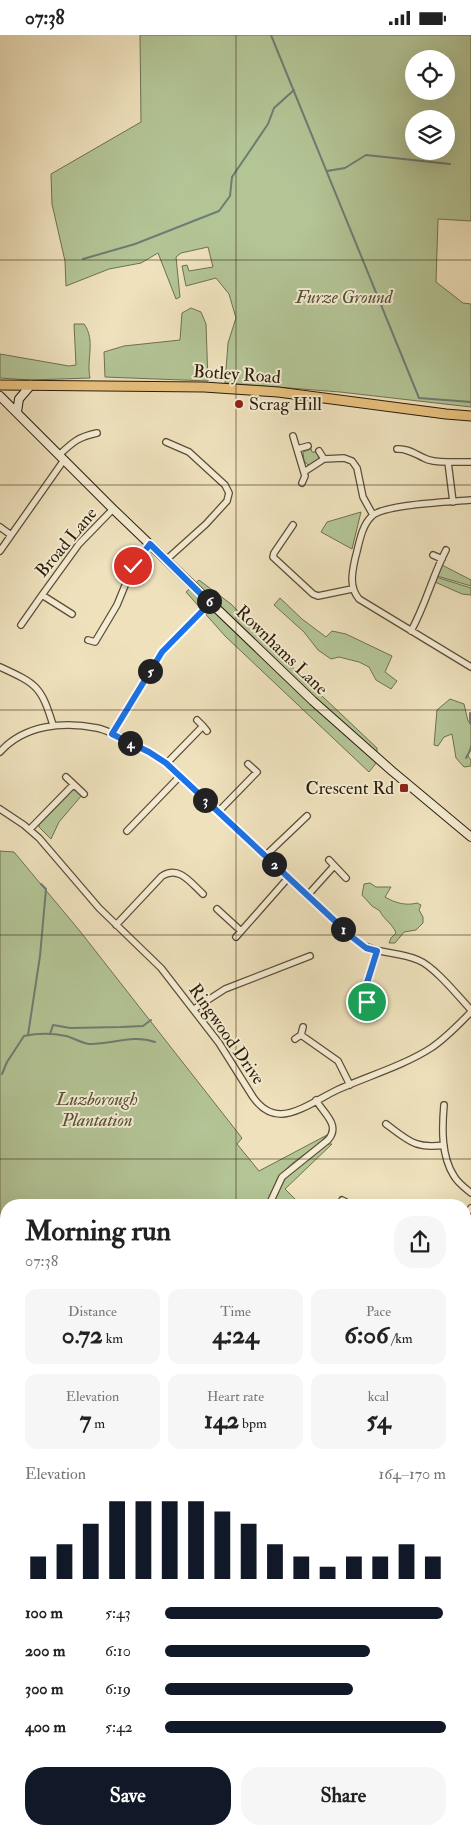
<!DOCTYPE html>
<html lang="en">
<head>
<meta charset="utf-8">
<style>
	body { margin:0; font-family:"IM FELL Double Pica",serif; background:#f6f6f6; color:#222; height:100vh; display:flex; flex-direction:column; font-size:19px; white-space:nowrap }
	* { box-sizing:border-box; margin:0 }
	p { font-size:16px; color:#767676 }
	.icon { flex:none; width:28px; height:28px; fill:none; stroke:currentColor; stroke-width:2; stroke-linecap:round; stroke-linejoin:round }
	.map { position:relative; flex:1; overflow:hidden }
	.sheet { position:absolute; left:0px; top:1164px; width:471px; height:636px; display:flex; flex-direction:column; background:#fff; border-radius:20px 20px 0 0; box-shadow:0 5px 20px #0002 }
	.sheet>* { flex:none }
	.fabs { position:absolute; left:405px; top:15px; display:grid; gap:10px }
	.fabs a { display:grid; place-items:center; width:50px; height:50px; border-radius:50%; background:#fff; box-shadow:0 5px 20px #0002; font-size:25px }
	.pin { position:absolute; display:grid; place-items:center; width:42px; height:42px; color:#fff; margin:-21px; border:2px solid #fff; border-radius:50%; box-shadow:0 1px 5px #0007 }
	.km { position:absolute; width:25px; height:25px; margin:-12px; border-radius:50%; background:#222; color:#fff; font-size:14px; line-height:25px; text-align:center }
	.round { display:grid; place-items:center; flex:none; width:52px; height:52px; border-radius:20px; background:#f6f6f6 }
	.summary { display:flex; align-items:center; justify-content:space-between; height:85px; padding:0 25px }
	h1 { font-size:28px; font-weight:800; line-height:38px }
	.metrics { display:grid; grid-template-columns:repeat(3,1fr); gap:8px; height:85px; padding:5px 25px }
	.metrics div { display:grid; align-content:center; border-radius:12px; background:#f6f6f6; text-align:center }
	.metrics b { font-size:25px; font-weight:800 }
	.metrics small { font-size:14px; font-weight:400 }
	.metrics p { font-size:14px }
	.chart { height:140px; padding:10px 25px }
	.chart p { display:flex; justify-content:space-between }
	.chart svg { width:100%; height:90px; margin-top:5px; stroke:#111827; stroke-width:6 }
	.action { display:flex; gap:10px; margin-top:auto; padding:10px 25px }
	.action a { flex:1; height:58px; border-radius:20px; background:#111827; color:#fff; font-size:20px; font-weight:800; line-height:58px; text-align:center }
	.action a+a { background:#f6f6f6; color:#222 }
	ul { padding:0 25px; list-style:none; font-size:16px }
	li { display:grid; grid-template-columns:80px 60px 1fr; align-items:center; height:38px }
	li i { height:12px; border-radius:6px; background:#111827 }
	.status { display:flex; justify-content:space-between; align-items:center; height:35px; padding:0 25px; background:#fff; direction:ltr }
	.status svg { height:14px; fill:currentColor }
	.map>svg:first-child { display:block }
</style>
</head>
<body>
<div class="status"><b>07:38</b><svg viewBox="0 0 49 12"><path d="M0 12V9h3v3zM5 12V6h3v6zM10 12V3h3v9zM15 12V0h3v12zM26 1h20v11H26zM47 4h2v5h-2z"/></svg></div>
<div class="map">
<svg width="471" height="1799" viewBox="0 0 471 1799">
	<rect width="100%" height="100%" fill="#eee1bc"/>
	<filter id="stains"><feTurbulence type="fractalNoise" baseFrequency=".004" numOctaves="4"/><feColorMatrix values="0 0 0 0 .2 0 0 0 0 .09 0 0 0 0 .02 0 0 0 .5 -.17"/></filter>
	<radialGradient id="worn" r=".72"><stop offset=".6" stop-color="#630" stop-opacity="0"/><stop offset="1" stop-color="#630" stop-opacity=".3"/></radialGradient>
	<!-- green -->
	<path fill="#b3c495" stroke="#6f7050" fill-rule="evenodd" d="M 140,0 L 471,0 L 471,186 L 438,184 L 436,247 L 463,268 L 471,269 L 471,372 L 340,357 L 225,348 L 228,308 L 236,283 L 229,259 L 216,243 L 186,251 L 182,231 L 187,230 L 189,236 L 213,232 L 208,212 L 181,218 L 176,222 L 180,262 L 176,264 L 158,218 L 141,228 L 109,234 L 66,251 L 65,226 L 52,169 L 51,139 L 141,87 ZM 414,24 L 446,24 L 446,56 L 414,56 ZM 414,84 L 446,84 L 446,116 L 414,116 Z
		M 191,273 L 201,277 L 206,289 L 208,346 L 105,342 L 104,317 L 124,311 L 180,305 L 182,278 Z
		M 74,289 L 84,289 C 96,305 86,325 90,343 L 30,345 L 0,343 L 0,319 L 69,331 L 76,330 Z
		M 311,414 L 312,417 L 316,417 L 319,423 L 312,430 L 308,430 L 304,426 L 303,417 Z
		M 361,477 L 352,514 L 321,497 L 327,487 Z
		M 442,530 L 471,545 L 471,551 L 437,541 Z
		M 436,542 L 471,553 L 471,560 L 462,559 L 435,547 Z
		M 199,545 L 231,569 L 303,643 L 377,713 L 377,727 L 369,737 L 225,601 L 186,557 Z
		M 280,563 L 302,584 L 326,602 L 332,596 L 346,599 L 392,621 L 385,637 L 397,646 L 391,654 L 376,645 L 369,632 L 359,627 L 339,622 L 331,624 L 318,615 L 304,597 L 274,570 Z
		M 450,664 L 464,669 L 468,686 L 471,689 L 471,710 L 468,721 L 471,725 L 471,731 L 464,732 L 456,723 L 452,699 L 444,702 L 438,711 L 434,710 L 437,675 Z
		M 73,755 L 75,755 L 82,760 L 59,787 L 51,804 L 39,792 L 39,790 Z
		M 0,816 L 14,817 L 79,895 L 242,1103 L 237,1109 L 259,1136 L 327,1100 C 311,1118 290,1125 276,1146 L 280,1150 L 287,1142 L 328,1109 L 332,1109 L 285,1154 L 301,1170 L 6,1170 L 6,1266 L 0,1270 Z
		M 370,848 L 376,852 L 391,852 L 385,862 C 395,868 406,871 417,868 L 421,870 L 419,875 L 423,882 L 423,888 L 416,895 L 404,897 L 395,908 L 389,908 L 391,903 L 396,898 C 393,889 383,884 380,876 L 372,871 L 362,860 L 364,849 Z
		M 471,1291 L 471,1314 L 465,1318 L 465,1292 Z
		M 465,1372 L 471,1379 L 471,1655 L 465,1665 Z
		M 0,1401 L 6,1410 L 6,1499 L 1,1502 L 6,1515 L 6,1794 L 465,1794 L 465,1679 L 471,1669 L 471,1799 L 0,1799 Z"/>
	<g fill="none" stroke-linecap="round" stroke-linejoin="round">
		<!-- stream -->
		<path stroke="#6e7c73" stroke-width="2" d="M 271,0 L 419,363 L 471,367
			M 327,136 L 345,133 L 366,120 L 450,129
			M 83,224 L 135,209 L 219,176 L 230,161 L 232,142 L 268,89 L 274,73 L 294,55
			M 470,678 L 470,688 L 471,689
			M 466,723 L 471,714
			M 50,999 L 53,990 L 70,993 L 121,992 L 143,991 L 151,985
			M 28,1000 L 40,921 L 46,854 L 41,849
			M 2,1039 L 7,1027 L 24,1001 C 38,998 52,998 66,1001 C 74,1003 81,1008 89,1009 C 111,1010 132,999 155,1007"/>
		<!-- street casing -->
		<g stroke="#5c4d38" stroke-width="8">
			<path id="street" d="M 293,401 L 305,441 L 302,448
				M 166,407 L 189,417 L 225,450 L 229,458 L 227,466 L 206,489 L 166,525
				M 297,414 L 308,411
				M 397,414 C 407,413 415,419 424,423 C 431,427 440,427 448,427
				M 319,416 L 324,424
				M 59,420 C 73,407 78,402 97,398
				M 304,437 L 324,424 L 344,423 L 352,426 L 357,433 L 363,462 L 373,480
				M 471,465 C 452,467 384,469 372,481 C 361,491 359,510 355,524 C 352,538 349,552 359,564 L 471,632
				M 453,467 L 448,427 L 471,427
				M 293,490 L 274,518 L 273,522 L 313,559 L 318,561 L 352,554
				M 0,492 L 11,500
				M 0,516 L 64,425
				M 433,520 L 442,524
				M 72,579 L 42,560 L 79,509 L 113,474
				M 21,590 L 42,560
				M 411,596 C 426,569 432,542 446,515
				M 88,605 L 95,607 L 117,570 L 133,531 L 150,509
				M 0,632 C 37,649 41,651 53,690
				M 197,685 L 203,691
				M 112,699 L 162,617 L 210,568
				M 0,717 C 24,690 63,686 97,693 C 115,697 151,718 167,728 L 356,906 C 377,920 397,916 418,925 C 434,931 459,962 471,975
				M 167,728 L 203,691 L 207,696
				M 66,742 L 84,759
				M 0,774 L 24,790 L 39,803 L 99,873 L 161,933 L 219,1008 L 253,1062 C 260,1072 269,1079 281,1079 C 298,1079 322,1062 337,1055 C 368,1041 403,1031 431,1013 C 446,1003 458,990 471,977
				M 218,777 L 257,737 L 248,729
				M 30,794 L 73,750
				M 127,796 L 180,741
				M 265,821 L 307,781
				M 329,825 L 346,843
				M 307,861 L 334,831
				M 217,874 L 241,896
				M 116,890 L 162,841 C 179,830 191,848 203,859
				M 236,902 L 288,843
				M 194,974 L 225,954 L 310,921
				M 375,982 C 358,948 369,950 377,917
				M 301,1000 L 338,1026 L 350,1050
				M 295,1004 L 301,1000 L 303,992
				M 444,1070 C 442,1093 441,1121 454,1141 C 458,1148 465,1153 471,1158
				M 386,1089 C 409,1106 415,1114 444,1110
				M 342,1165 L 352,1170
				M 269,1170 L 282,1142 L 328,1105 C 341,1090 324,1079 316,1065
				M 465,1180 L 471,1173
				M 0,1272 L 6,1268
				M 465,1272 L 471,1278
				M 0,1282 L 6,1295
				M 465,1351 L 471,1347
				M 465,1365 L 471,1373
				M 0,1394 L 6,1403
				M 0,1510 L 6,1506
				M 465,1567 L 471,1568"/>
		</g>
		<!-- secondary casing -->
		<g stroke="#2b1c0c" stroke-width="10">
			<path id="secondary" d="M 0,361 L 113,474 L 313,666 L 392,736 L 471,802
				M 17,377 L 19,364 L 31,350"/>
		</g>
		<!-- primary casing -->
		<g stroke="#2b1c0c" stroke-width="11">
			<path id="primary" d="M 0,350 L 204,352 L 278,357 L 446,379 L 471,381"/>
		</g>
		<!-- street -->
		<use href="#street" stroke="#f4ecd3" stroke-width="5.5"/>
		<!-- secondary -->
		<use href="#secondary" stroke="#f4ecd3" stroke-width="8"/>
		<!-- primary -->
		<use href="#primary" stroke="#e7c07e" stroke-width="9"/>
	</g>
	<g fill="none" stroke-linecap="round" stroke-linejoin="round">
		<!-- route casing -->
		<g stroke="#fff" stroke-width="10">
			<path id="route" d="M 133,531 L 150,509 L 210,568 L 162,617 L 112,699 L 149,717 L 166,728 L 352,902 L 366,913 L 377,916 L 366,951 L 367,967"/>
		</g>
		<!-- route -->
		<use href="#route" stroke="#1a73e8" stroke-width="6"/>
	</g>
	<!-- grid -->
	<path fill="none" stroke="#2b1c0c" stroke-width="1" stroke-opacity="0.55" d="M 236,0 L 236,1170M 0,225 L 471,225M 0,450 L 471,450M 0,675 L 471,675M 0,900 L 471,900M 0,1124 L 471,1124M 0,1349 L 6,1349M 465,1349 L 471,1349M 0,1574 L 6,1574M 465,1574 L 471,1574M 236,1794 L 236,1799"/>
	<!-- markers -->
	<g fill="#8f2418" stroke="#f4ecd3" stroke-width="2">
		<circle cx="239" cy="369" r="5"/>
		<rect x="399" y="748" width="10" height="10" rx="2.5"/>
	</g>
	<g text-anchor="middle" stroke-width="4" stroke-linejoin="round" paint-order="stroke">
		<!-- park labels -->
		<g font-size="18" font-style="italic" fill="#544e35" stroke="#f4ecd3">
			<text x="344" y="268">Furze Ground</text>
			<text x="97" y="1070">Luzborough<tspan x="97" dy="21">Plantation</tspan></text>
		</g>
		<!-- street labels -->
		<g font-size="18" fill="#2b1c0c" stroke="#f4ecd3">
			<text transform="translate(237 339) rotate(4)" y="6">Botley Road</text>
			<text transform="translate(66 507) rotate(-50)" y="6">Broad Lane</text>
			<text transform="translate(282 615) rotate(44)" y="6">Rownhams Lane</text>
			<text transform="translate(227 999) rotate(55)" y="6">Ringwood Drive</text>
		</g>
		<!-- poi labels -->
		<g font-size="18" fill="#2b1c0c" stroke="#f4ecd3" text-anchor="start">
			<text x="249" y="375">Scrag Hill</text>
			<text x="394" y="759" text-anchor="end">Crescent Rd</text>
		</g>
	</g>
	<rect width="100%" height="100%" filter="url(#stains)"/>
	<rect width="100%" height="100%" fill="url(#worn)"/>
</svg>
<div class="fabs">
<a><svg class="icon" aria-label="locate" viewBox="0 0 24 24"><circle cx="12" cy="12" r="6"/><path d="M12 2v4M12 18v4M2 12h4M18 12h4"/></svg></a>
<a><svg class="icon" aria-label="layers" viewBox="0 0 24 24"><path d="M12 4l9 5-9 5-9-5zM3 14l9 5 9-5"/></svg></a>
</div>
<div class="pin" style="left:367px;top:967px;background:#1e9e55"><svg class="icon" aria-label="arrive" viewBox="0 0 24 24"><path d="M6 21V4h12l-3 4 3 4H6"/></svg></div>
<div class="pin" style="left:133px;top:531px;background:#d93025"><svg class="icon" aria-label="check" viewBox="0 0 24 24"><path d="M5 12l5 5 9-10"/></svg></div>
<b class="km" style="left:343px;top:894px">1</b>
<b class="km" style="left:274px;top:829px">2</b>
<b class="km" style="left:205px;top:765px">3</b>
<b class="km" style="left:130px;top:708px">4</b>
<b class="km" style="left:150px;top:636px">5</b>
<b class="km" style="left:209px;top:566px">6</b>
<section class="sheet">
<div class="summary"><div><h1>Morning run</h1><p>07:38</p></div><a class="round"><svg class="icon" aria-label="share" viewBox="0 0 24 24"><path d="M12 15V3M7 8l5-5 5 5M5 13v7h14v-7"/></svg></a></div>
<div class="metrics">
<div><p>Distance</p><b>0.72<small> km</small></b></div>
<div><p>Time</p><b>4:24</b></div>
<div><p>Pace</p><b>6:06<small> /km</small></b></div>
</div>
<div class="metrics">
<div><p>Elevation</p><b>7<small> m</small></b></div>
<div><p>Heart rate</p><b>142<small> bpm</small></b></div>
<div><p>kcal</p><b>54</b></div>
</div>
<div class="chart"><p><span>Elevation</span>164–170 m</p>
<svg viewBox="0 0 160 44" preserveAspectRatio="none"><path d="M5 44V33M15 44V27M25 44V17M35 44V6M45 44V6M55 44V6M65 44V6M75 44V11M85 44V17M95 44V27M105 44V33M115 44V38M125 44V33M135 44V33M145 44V27M155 44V33"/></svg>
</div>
<ul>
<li><b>100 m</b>5:43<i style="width:99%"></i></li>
<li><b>200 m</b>6:10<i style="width:73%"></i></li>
<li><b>300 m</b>6:19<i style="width:67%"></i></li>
<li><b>400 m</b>5:42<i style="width:100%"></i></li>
</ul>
<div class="action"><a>Save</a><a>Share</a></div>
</section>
</div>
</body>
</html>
